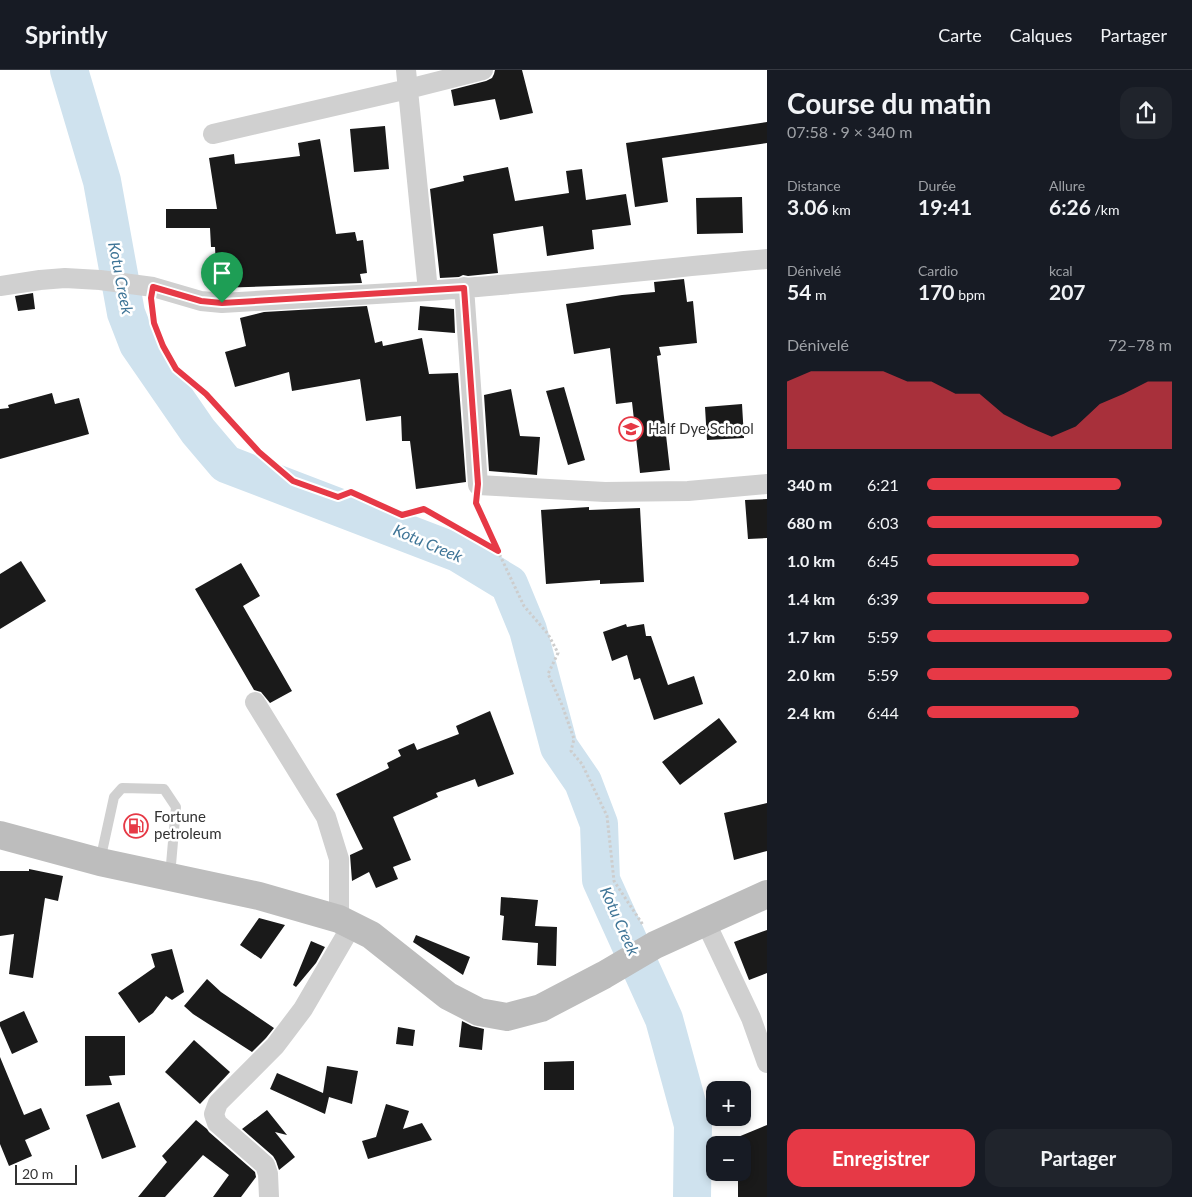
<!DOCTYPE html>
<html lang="fr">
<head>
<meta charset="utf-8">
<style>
	body { margin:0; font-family:Lato,sans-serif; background:#20242c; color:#f1f3f6; height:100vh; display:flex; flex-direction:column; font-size:19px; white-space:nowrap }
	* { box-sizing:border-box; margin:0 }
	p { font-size:16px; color:#9ea1a6 }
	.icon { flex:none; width:28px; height:28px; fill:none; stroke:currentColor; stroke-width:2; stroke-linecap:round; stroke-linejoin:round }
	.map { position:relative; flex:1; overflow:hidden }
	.drawer { display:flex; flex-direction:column; background:#171b24; width:425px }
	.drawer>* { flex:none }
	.tools { position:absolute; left:706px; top:1011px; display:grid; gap:10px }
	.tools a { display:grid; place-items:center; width:45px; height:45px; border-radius:10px; background:#171b24; box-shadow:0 2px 8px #0003; font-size:25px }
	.scale { position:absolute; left:15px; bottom:12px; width:62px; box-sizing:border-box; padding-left:5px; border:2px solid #333; border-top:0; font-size:14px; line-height:18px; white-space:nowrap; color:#333; -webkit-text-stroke:4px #fff; paint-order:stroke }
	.pin { position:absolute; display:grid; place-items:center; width:42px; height:42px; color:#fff; margin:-51px -21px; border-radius:50% 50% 50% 0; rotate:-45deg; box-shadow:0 0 5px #0007 }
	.pin .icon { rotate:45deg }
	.round { display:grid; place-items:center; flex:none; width:52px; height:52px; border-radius:15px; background:#20242c }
	.overview { display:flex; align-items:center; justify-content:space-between; height:85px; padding:0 20px }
	h1 { font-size:28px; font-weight:700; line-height:38px }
	.metrics { display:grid; grid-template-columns:repeat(3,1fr); gap:8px; height:85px; padding:5px 20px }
	.metrics div { display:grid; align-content:center }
	.metrics b { font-size:21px; font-weight:700 }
	.metrics small { font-size:14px; font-weight:400 }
	.metrics p { font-size:14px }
	.chart { height:140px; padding:10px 20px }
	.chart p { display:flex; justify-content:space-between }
	.chart svg { width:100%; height:90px; margin-top:5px; fill:#e63946; opacity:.7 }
	.action { display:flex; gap:10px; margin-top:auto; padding:10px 20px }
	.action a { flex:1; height:58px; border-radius:15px; background:#e63946; color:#fff; font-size:20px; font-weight:700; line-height:58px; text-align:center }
	.action a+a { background:#20242c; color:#f1f3f6 }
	ul { padding:0 20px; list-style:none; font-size:16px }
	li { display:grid; grid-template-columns:80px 60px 1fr; align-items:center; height:38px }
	li i { height:12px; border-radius:6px; background:#e63946 }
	header { display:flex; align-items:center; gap:30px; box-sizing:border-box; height:70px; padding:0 25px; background:#171b24; border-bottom:1px solid #363941 }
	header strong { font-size:24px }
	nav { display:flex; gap:28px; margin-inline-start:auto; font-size:18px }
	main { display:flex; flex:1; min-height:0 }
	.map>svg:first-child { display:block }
</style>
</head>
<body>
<header>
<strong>Sprintly</strong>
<nav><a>Carte</a><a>Calques</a><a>Partager</a></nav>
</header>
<main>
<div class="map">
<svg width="767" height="1127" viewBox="0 0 767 1127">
	<rect width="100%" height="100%" fill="#fff"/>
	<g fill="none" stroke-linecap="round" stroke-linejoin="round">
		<!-- river -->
		<path stroke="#cfe2ee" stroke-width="38" d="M 69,0 L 102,111 L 126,243 L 138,274 L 198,361 L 226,394 L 458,483 L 509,514 L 528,560 L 559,677 L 583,712 L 599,754 L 601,810 L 664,949 L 693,1055 L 692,1127"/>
	</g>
	<!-- building -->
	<path fill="#1a1a1a" d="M 495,0 L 522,0 L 533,43 L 500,50 L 495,29 L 454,36 L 451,20 L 486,11 L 492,8 L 494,4 Z
		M 767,52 L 767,73 L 662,88 L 668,132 L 635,137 L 626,73 Z
		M 385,56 L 389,99 L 354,102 L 350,59 Z
		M 320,69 L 336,164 L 355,162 L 357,171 L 363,170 L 367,203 L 360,204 L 362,213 L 217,218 L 215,177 L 211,177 L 210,158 L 166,158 L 166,139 L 217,139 L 209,88 L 234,84 L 235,94 L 300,86 L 298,73 Z
		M 508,97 L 515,131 L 569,123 L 566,101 L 582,99 L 586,130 L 626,124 L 631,155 L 592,160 L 594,179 L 547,186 L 543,156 L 493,164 L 498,203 L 468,206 L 463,205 L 459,207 L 440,208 L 430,119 L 464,111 L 463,106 Z
		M 742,127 L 743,163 L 697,164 L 696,128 Z
		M 684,209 L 687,232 L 693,231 L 697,273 L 659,277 L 661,285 L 657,286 L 670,400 L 640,403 L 632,332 L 616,334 L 610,278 L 574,284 L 566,234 L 622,225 L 655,222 L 654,212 Z
		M 33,223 L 35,239 L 18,241 L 15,226 Z
		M 367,236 L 375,273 L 382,271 L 383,276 L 422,268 L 429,304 L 458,303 L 466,412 L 416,419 L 410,371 L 402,371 L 401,346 L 366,351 L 360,309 L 292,321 L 289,302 L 235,317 L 225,282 L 246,276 L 240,248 L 264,242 Z
		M 420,236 L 454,239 L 455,263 L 418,260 Z
		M 564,317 L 585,390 L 568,395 L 546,321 Z
		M 511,319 L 520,366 L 540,367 L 537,405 L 489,401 L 484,325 Z
		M 52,323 L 55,334 L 79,328 L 89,364 L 0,389 L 0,339 L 9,338 L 8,335 Z
		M 742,334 L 744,368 L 707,370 L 705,337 Z
		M 767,429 L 767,468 L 748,469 L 745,430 Z
		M 589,437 L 589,440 L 640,438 L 644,512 L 600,514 L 600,510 L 546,514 L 541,440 Z
		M 21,491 L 46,531 L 0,559 L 0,504 Z
		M 241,493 L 260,526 L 243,536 L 292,621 L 270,633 L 261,622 L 254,620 L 195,519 Z
		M 626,554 L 627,557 L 644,554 L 646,566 L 651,566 L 668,615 L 694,606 L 703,634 L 654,650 L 640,608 L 634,610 L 627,585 L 612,591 L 603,562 Z
		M 490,641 L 514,704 L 478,717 L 475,709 L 436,723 L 438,727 L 393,747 L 411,790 L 393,797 L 398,809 L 376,818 L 369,802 L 352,811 L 350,785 L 363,779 L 336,724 L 389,698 L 387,693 L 401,686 L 398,680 L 414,673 L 417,680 L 459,664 L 456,656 Z
		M 719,648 L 737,672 L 680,715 L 662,692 Z
		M 767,733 L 767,781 L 734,790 L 724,743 Z
		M 29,799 L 63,806 L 58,831 L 45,828 L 33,908 L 9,904 L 14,864 L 0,866 L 0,801 L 29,801 Z
		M 501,827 L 538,830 L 535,856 L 557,857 L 556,896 L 537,895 L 538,873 L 502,870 L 504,846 L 500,845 Z
		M 259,848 L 285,855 L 261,889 L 240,875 Z
		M 767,860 L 767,903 L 749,910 L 734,872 Z
		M 416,865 L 470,887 L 463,905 L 413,872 Z
		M 311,871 L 325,877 L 316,893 L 296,917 L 293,915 Z
		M 172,879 L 184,922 L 172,930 L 166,926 L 153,943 L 139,953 L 118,923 L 155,897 L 151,884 Z
		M 207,909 L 221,922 L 274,958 L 266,968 L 252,982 L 193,944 L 184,936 Z
		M 24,941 L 38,972 L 12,984 L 0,956 L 0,952 Z
		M 462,951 L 472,956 L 484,959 L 482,980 L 459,977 Z
		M 398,957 L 415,960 L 413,976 L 396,974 Z
		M 85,966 L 125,966 L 125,1005 L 109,1006 L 112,1015 L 85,1016 Z
		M 194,970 L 230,1002 L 200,1034 L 165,1002 Z
		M 0,987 L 24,1045 L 41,1038 L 50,1059 L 25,1070 L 32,1086 L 9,1096 L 0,1074 Z
		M 574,991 L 574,1020 L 544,1020 L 544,992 Z
		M 327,996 L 358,1001 L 352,1034 L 329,1027 L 325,1044 L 270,1019 L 277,1003 L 323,1023 Z
		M 119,1032 L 136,1077 L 102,1089 L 86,1045 Z
		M 386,1034 L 409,1041 L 403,1059 L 422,1053 L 432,1070 L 368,1089 L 362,1071 L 376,1067 Z
		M 267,1040 L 287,1065 L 275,1062 L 295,1087 L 279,1100 L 276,1091 L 273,1086 L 242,1059 Z
		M 196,1050 L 207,1059 L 209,1062 L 255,1102 L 256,1107 L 241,1127 L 213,1127 L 229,1105 L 203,1085 L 165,1127 L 138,1127 L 167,1092 L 162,1086 Z
		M 767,1055 L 767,1127 L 738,1127 L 738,1102 L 742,1102 L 742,1075 L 738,1075 L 738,1067 Z"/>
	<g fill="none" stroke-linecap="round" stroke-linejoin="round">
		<!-- path -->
		<path stroke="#cdcdcd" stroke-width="3" stroke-dasharray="2.5 2.5" stroke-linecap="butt" d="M 152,238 L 154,253 L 163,276 L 176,299 L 206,324 L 259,382 L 293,411 L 338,427 L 351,422 L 401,445 L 424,439 L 498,481
			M 476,435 L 524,536 L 548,564 L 558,583 L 548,604 L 562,635 L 574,669 L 571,681 L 582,694 L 607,746 L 614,811 L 643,855"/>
		<!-- lane -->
		<path stroke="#d0d0d0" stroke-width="10" d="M 100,791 L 114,727 L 122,718 L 164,719 L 176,737 L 170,806"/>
		<!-- street -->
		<path stroke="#d0d0d0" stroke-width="20" d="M 406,0 L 428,221
			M 213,64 L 408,19 L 483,0
			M 0,216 L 40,210 L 65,208 L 100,210 L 153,217 L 201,231 L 222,233 C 291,229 359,225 427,221 C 541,213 654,199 767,189
			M 464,217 L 478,415 L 605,422 L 688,421 L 767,414
			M 255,632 L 326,747 L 339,789 L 339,849
			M 706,853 L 751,948 L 767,993
			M 269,1127 L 268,1104 L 265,1095 L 217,1053 L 214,1044 L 218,1033 L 275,976 L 303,939 L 352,855"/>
		<!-- secondary -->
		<path stroke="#bdbdbd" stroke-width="28" d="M 0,765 L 100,792 L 259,826 L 339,849 L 371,865 L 448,926 L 479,942 L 507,947 L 541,938 L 604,905 L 655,875 L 767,824"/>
	</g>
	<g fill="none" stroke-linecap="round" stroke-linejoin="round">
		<!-- route casing -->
		<g stroke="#fff" stroke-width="10">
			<path id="route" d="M 153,217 L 201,231 L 222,233 L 464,218 L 478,414 L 476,433 L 498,481 L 424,439 L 402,445 L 351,422 L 338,427 L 293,411 L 259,382 L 206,324 L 176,299 L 163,276 L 154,253 L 151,228 Z"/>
		</g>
		<!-- route -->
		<use href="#route" stroke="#e63946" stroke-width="6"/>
	</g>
	<!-- icons -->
	<defs>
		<g id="school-ring" transform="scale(1.25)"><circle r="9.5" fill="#fff" stroke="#e63946" stroke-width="1.5"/><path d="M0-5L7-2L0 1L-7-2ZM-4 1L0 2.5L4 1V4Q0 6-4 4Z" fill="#e63946"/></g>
		<g id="fuel-ring" transform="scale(1.25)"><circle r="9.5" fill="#fff" stroke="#e63946" stroke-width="1.5"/><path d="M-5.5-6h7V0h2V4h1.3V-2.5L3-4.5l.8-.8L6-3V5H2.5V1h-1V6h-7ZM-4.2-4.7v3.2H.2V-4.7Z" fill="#e63946"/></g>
	</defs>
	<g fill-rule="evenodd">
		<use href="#school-ring" x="631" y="359"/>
		<use href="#fuel-ring" x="136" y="756"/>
	</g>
	<g text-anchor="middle" stroke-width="5" stroke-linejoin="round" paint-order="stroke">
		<!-- poi labels -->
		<g font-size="15" fill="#333" stroke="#fff" text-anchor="start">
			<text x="648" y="364">Half Dye School</text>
			<text x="154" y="752">Fortune<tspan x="154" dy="17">petroleum</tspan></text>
		</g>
		<!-- water labels -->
		<g font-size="16" font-style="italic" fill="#3f7597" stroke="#fff">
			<text transform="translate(121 208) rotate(79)" y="6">Kotu Creek</text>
			<text transform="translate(428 473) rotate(23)" y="6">Kotu Creek</text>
			<text transform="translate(620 851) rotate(66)" y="6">Kotu Creek</text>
		</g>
	</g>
</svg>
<div class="tools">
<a>+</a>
<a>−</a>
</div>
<div class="scale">20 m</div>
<div class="pin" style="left:222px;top:233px;background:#1e9e55"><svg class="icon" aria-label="arrive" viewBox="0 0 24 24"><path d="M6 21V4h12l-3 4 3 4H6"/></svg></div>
</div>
<section class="drawer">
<div class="overview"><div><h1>Course du matin</h1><p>07:58 · 9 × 340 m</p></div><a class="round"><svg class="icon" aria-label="share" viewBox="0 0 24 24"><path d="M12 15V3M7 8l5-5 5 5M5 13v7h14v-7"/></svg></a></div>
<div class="metrics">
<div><p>Distance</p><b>3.06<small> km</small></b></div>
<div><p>Durée</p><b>19:41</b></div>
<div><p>Allure</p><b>6:26<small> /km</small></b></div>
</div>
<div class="metrics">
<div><p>Dénivelé</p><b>54<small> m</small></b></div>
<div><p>Cardio</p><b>170<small> bpm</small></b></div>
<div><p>kcal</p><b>207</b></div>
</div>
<div class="chart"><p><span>Dénivelé</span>72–78 m</p>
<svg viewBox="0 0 160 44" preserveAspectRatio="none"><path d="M0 44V11L10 6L20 6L30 6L40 6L50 11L60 11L70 17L80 17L90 27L100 33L110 38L120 33L130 22L140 17L150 11L160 11V44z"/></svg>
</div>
<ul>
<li><b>340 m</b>6:21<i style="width:79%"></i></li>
<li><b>680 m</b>6:03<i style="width:96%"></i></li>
<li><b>1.0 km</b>6:45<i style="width:62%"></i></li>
<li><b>1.4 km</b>6:39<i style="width:66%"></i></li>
<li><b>1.7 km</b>5:59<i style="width:100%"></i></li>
<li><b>2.0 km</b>5:59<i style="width:100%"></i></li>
<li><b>2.4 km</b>6:44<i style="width:62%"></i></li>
</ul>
<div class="action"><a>Enregistrer</a><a>Partager</a></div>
</section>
</main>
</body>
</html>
